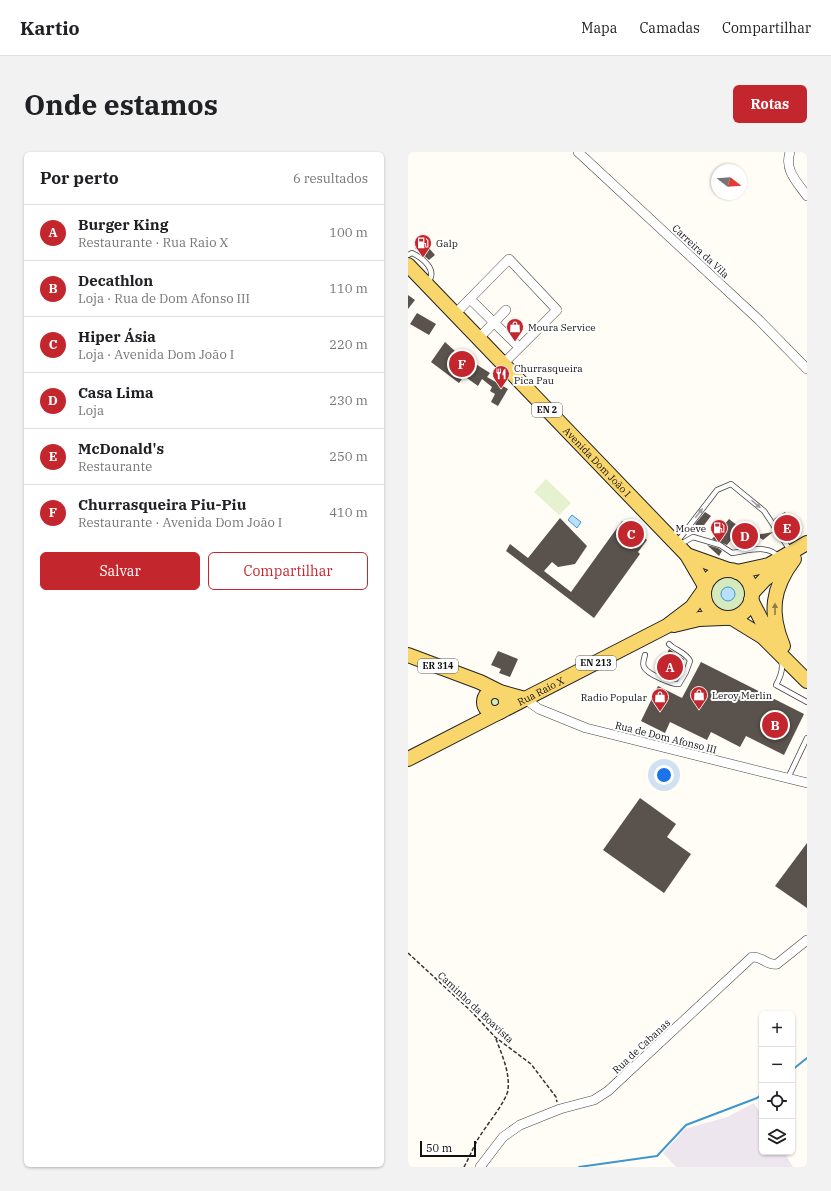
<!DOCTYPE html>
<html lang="pt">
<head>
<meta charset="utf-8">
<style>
	:root { --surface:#fff; --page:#f2f2f2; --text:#202124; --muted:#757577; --line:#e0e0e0; --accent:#c4262e }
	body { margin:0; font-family:"IBM Plex Serif",serif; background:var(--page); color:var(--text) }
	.controls { position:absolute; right:12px; bottom:12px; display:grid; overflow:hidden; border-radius:6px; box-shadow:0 1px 3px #0004 }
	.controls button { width:36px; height:36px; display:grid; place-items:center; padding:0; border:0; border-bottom:1px solid var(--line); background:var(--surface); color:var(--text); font:20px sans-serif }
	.compass { position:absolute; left:303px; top:12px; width:36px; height:36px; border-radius:50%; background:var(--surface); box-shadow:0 1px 3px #0004; rotate:107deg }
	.scale { position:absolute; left:12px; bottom:10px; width:56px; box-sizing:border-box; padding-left:4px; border:2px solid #111; border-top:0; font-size:11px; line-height:14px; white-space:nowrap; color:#111; -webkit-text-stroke:3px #fff; paint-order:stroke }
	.you { position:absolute; left:256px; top:623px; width:14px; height:14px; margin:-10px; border:3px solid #fff; border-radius:50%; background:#1a73e8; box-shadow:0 0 0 6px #1a73e833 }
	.badge { display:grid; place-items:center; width:26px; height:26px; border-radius:50%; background:var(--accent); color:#fff; font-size:13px; font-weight:700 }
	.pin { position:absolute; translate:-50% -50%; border:2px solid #fff; box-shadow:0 1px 4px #0006 }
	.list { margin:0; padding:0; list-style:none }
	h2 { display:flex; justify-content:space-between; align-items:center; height:52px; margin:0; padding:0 16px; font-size:17px }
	h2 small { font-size:13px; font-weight:400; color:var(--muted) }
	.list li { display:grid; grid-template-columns:26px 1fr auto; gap:12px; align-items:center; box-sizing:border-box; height:56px; padding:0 16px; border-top:1px solid var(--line) }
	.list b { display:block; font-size:15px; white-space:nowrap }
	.list p { margin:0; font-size:13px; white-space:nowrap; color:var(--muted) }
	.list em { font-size:13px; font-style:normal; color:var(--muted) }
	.actions { display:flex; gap:8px; padding:12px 16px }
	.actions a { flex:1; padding:9px 0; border:1px solid var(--accent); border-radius:6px; text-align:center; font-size:14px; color:var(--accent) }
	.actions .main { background:var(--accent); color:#fff }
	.icon { flex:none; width:22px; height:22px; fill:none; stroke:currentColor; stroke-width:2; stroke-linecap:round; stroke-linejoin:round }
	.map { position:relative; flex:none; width:399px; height:1015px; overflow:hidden; border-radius:6px }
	header { display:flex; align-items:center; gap:24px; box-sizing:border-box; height:56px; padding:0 20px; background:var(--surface); border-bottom:1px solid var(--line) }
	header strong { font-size:19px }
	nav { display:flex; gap:22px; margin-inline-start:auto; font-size:14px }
	.intro { display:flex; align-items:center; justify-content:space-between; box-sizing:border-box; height:96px; padding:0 24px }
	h1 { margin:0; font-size:28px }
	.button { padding:10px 18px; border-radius:6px; background:var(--accent); color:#fff; font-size:14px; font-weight:700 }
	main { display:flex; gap:24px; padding:0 24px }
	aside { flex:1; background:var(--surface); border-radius:6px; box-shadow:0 1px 3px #0004 }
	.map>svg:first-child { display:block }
	.industrial { fill:#eee6ef }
	.green { fill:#d5ebbd }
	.pitch { fill:#e6f2cf }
	.water { fill:#b9e0f7; stroke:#3f96cf }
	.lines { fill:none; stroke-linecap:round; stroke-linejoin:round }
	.stream { stroke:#3f96cf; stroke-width:2 }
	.building { fill:#5a524d }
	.lane-casing { stroke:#444; stroke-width:6 }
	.street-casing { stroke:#444; stroke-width:10 }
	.primary-casing { stroke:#222; stroke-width:16 }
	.path { stroke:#333; stroke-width:1.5; stroke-dasharray:4 2; stroke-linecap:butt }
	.lane { stroke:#fff; stroke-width:4.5 }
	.street { stroke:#fff; stroke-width:9 }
	.primary { stroke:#f9d66b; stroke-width:14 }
	.oneway { fill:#a0a0a0 }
	.oneway2 { fill:#917d42 }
	.labels { text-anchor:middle; stroke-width:4; stroke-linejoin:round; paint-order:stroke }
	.shield { fill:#fff; stroke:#585858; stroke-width:1 }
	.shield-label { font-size:9px; font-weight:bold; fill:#111 }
	.poi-label { font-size:10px; fill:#111; stroke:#fff; text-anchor:start }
	.street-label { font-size:10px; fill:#111; stroke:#fff }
</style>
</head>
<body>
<header>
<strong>Kartio</strong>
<nav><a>Mapa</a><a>Camadas</a><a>Compartilhar</a></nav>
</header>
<div class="intro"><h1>Onde estamos</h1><a class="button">Rotas</a></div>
<main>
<aside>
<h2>Por perto<small>6 resultados</small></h2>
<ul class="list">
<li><span class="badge">A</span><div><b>Burger King</b><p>Restaurante · Rua Raio X</p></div><em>100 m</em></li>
<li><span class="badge">B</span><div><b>Decathlon</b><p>Loja · Rua de Dom Afonso III</p></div><em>110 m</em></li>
<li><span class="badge">C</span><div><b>Hiper Ásia</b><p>Loja · Avenida Dom João I</p></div><em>220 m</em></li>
<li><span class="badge">D</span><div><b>Casa Lima</b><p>Loja</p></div><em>230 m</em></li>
<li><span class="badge">E</span><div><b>McDonald's</b><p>Restaurante</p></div><em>250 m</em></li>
<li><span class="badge">F</span><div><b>Churrasqueira Piu-Piu</b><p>Restaurante · Avenida Dom João I</p></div><em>410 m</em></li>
</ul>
<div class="actions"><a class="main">Salvar</a><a>Compartilhar</a></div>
</aside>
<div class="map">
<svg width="399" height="1015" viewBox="0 0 399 1015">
	<rect width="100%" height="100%" fill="#fffdf5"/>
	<path class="industrial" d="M346,951L354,964V1000H376L385,1015H268L255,1001L277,977L319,965Z"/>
	<g class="green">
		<circle cx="320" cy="442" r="16"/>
		<path d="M84,544L94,547L95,551L85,556L81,551Z"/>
	</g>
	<path class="pitch" d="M138,327L163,351L151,363L126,340Z"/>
	<g class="water">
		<path d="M164,363L173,370L169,376L160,368Z"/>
		<circle cx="320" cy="442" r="7"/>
	</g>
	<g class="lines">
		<g class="stream">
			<path d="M384,918L399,906"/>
			<path d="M171,1015L249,1004L278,973L349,946L354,942"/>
		</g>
	</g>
	<g class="building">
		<path d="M15,89L27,103L21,108L7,96Z"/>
		<path d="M0,143L7,148L0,157Z"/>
		<path d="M9,161L28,172L21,183L2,172Z"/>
		<path d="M37,190L47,199L82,221L79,225L100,237L90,254L83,250L87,242L82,239L84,235L74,227L70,234L56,224L51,231L23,210Z"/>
		<path d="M297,360L303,364L293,377L287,372Z"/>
		<path d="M377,360L391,384L381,390L366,367Z"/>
		<path d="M152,366L179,394L167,412L150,415L144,410L136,419L163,440L214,369L239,388L230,400L232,402L186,466L98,399L102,392L120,406Z"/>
		<path d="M321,367L345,386L342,390L330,387L326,391L323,388L319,393L304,387Z"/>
		<path d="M365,380L355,388L348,383Z"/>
		<path d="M299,393L310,396L314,399L311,404Z"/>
		<path d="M261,497L276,507L265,527L250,521Z"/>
		<path d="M90,499L110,507L102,525L91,521L93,517L83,513Z"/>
		<path d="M293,510L396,562L376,603L338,584L332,595L303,580L299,588L262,570L257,581L233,569L250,534L274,546Z"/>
		<path d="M232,646L268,672L259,685L283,702L256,741L195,698Z"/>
		<path d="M399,691V756L367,734Z"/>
	</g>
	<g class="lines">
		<defs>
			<g id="lane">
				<path d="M0,103L4,101C15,106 31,119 19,131"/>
				<path d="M269,390L309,338L323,332L356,359L382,398"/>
				<path d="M271,393L285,385L312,393L324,401C339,399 362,391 371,406"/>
				<path d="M237,503C236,507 234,512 236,515C239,522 265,533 271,532L278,520L282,509C279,501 267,498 261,492"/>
				<path d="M373,508C376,517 372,526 368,533L399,550"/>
				<path d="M380,626L399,586"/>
			</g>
			<g id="street">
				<path d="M170,0L351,168L399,217"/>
				<path d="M382,0C376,18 389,30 399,44"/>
				<path d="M62,147L111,195"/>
				<path d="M47,162L101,107L149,158L95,212"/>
				<path d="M70,187L98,158"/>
				<path d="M117,547L131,557L178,576L399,631"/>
				<path d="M72,1015L95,985L112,973L152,957L186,948L200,939L344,805C354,804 359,814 369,812L399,788"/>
			</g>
			<g id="primary">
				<path id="s1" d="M0,113L279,403L297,434"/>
				<path d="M279,403L321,418"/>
				<circle cx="320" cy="442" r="24"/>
				<path d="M329,420L361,413L399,391"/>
				<path d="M344,441L357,427L377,413"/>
				<path d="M343,448L359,479L370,489"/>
				<path d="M324,466L355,485L399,529"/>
				<path d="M266,473L291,467L315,466"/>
				<path d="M375,494C361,461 364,436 386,407"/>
				<path d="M0,503L72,530L92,540L117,547"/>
				<circle cx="87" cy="550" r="11"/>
				<path id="s2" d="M0,607L259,474L284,455L296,438"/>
			</g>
		</defs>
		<use href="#lane" class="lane-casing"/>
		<use href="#street" class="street-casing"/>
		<use href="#primary" class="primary-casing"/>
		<g class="path">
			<path d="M0,801L63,859L87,885L123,912L148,945L149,950"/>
			<path d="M56,1015C61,1006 65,996 70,987C77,975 98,950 100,938C102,920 94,903 88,887"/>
		</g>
		<use href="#lane" class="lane"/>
		<use href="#street" class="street"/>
		<use href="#primary" class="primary"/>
	</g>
	<defs><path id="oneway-solid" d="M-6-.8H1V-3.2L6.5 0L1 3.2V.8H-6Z"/></defs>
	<g class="oneway">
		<use href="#oneway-solid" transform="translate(348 352) rotate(40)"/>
		<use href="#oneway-solid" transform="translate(291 361) rotate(-52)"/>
	</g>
	<use class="oneway2" href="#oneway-solid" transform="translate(367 457) rotate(-90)"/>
	<defs>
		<symbol id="fuel-pin" viewBox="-11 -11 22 30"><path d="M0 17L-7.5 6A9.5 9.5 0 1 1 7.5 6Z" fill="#c4262e" stroke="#fff"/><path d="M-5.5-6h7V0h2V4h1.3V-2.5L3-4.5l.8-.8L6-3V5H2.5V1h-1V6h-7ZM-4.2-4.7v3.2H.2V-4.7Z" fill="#fff"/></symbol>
		<symbol id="shop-pin" viewBox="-11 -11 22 30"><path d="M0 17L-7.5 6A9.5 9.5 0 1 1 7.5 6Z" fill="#c4262e" stroke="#fff"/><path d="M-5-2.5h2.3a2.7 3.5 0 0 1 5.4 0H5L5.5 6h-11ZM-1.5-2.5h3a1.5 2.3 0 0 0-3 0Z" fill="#fff"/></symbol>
		<symbol id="restaurant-pin" viewBox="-11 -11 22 30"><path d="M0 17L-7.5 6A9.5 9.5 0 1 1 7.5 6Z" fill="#c4262e" stroke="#fff"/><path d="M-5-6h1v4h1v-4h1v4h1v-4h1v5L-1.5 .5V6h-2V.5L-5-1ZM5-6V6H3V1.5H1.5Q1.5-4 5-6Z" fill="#fff"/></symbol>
	</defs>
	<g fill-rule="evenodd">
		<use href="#fuel-pin" x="5" y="81" width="20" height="27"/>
		<use href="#shop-pin" x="97" y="165" width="20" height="27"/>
		<use href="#restaurant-pin" x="83" y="212" width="20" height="27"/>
		<use href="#fuel-pin" x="301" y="366" width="20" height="27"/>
		<use href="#shop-pin" x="281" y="533" width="20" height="27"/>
		<use href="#shop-pin" x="242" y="535" width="20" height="27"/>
	</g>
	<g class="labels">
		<g class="shield">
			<rect x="124" y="251" width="30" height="14" rx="3"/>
			<rect x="168" y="504" width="40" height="14" rx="3"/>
			<rect x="10" y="507" width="40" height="14" rx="3"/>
		</g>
		<g class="shield-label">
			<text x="139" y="261">EN 2</text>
			<text x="188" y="514">EN 213</text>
			<text x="30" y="517">ER 314</text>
		</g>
		<g class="poi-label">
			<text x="28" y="95">Galp</text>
			<text x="120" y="179">Moura Service</text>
			<text x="106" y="220">Churrasqueira<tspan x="106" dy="12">Pica Pau</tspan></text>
			<text x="298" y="380" text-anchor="end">Moeve</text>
			<text x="304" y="547">Leroy Merlin</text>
			<text x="239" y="549" text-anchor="end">Radio Popular</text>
		</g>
		<g class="street-label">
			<text transform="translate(293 99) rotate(43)" y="4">Carreira da Vila</text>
			<text dy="4" stroke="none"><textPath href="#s1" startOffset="273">Avenida Dom João I</textPath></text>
			<text dy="4" stroke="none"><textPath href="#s2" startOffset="149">Rua Raio X</textPath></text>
			<text transform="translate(258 585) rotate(14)" y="4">Rua de Dom Afonso III</text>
			<text transform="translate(68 855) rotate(43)" y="4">Caminho da Boavista</text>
			<text transform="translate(233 894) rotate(-43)" y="4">Rua de Cabanas</text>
		</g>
	</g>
</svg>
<div class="controls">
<button>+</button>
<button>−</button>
<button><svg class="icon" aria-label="locate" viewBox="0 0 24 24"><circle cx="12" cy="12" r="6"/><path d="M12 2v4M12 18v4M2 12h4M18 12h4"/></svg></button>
<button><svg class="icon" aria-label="layers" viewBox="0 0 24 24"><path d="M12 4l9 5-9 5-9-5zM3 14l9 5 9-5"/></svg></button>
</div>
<svg class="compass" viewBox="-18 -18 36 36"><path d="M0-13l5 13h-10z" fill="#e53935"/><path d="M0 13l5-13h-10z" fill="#757577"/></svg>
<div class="scale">50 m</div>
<div class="you"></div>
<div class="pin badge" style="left:262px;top:515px">A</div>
<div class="pin badge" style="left:367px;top:573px">B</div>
<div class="pin badge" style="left:223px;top:382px">C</div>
<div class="pin badge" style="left:337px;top:384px">D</div>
<div class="pin badge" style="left:379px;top:376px">E</div>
<div class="pin badge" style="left:54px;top:212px">F</div>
</div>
</main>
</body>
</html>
